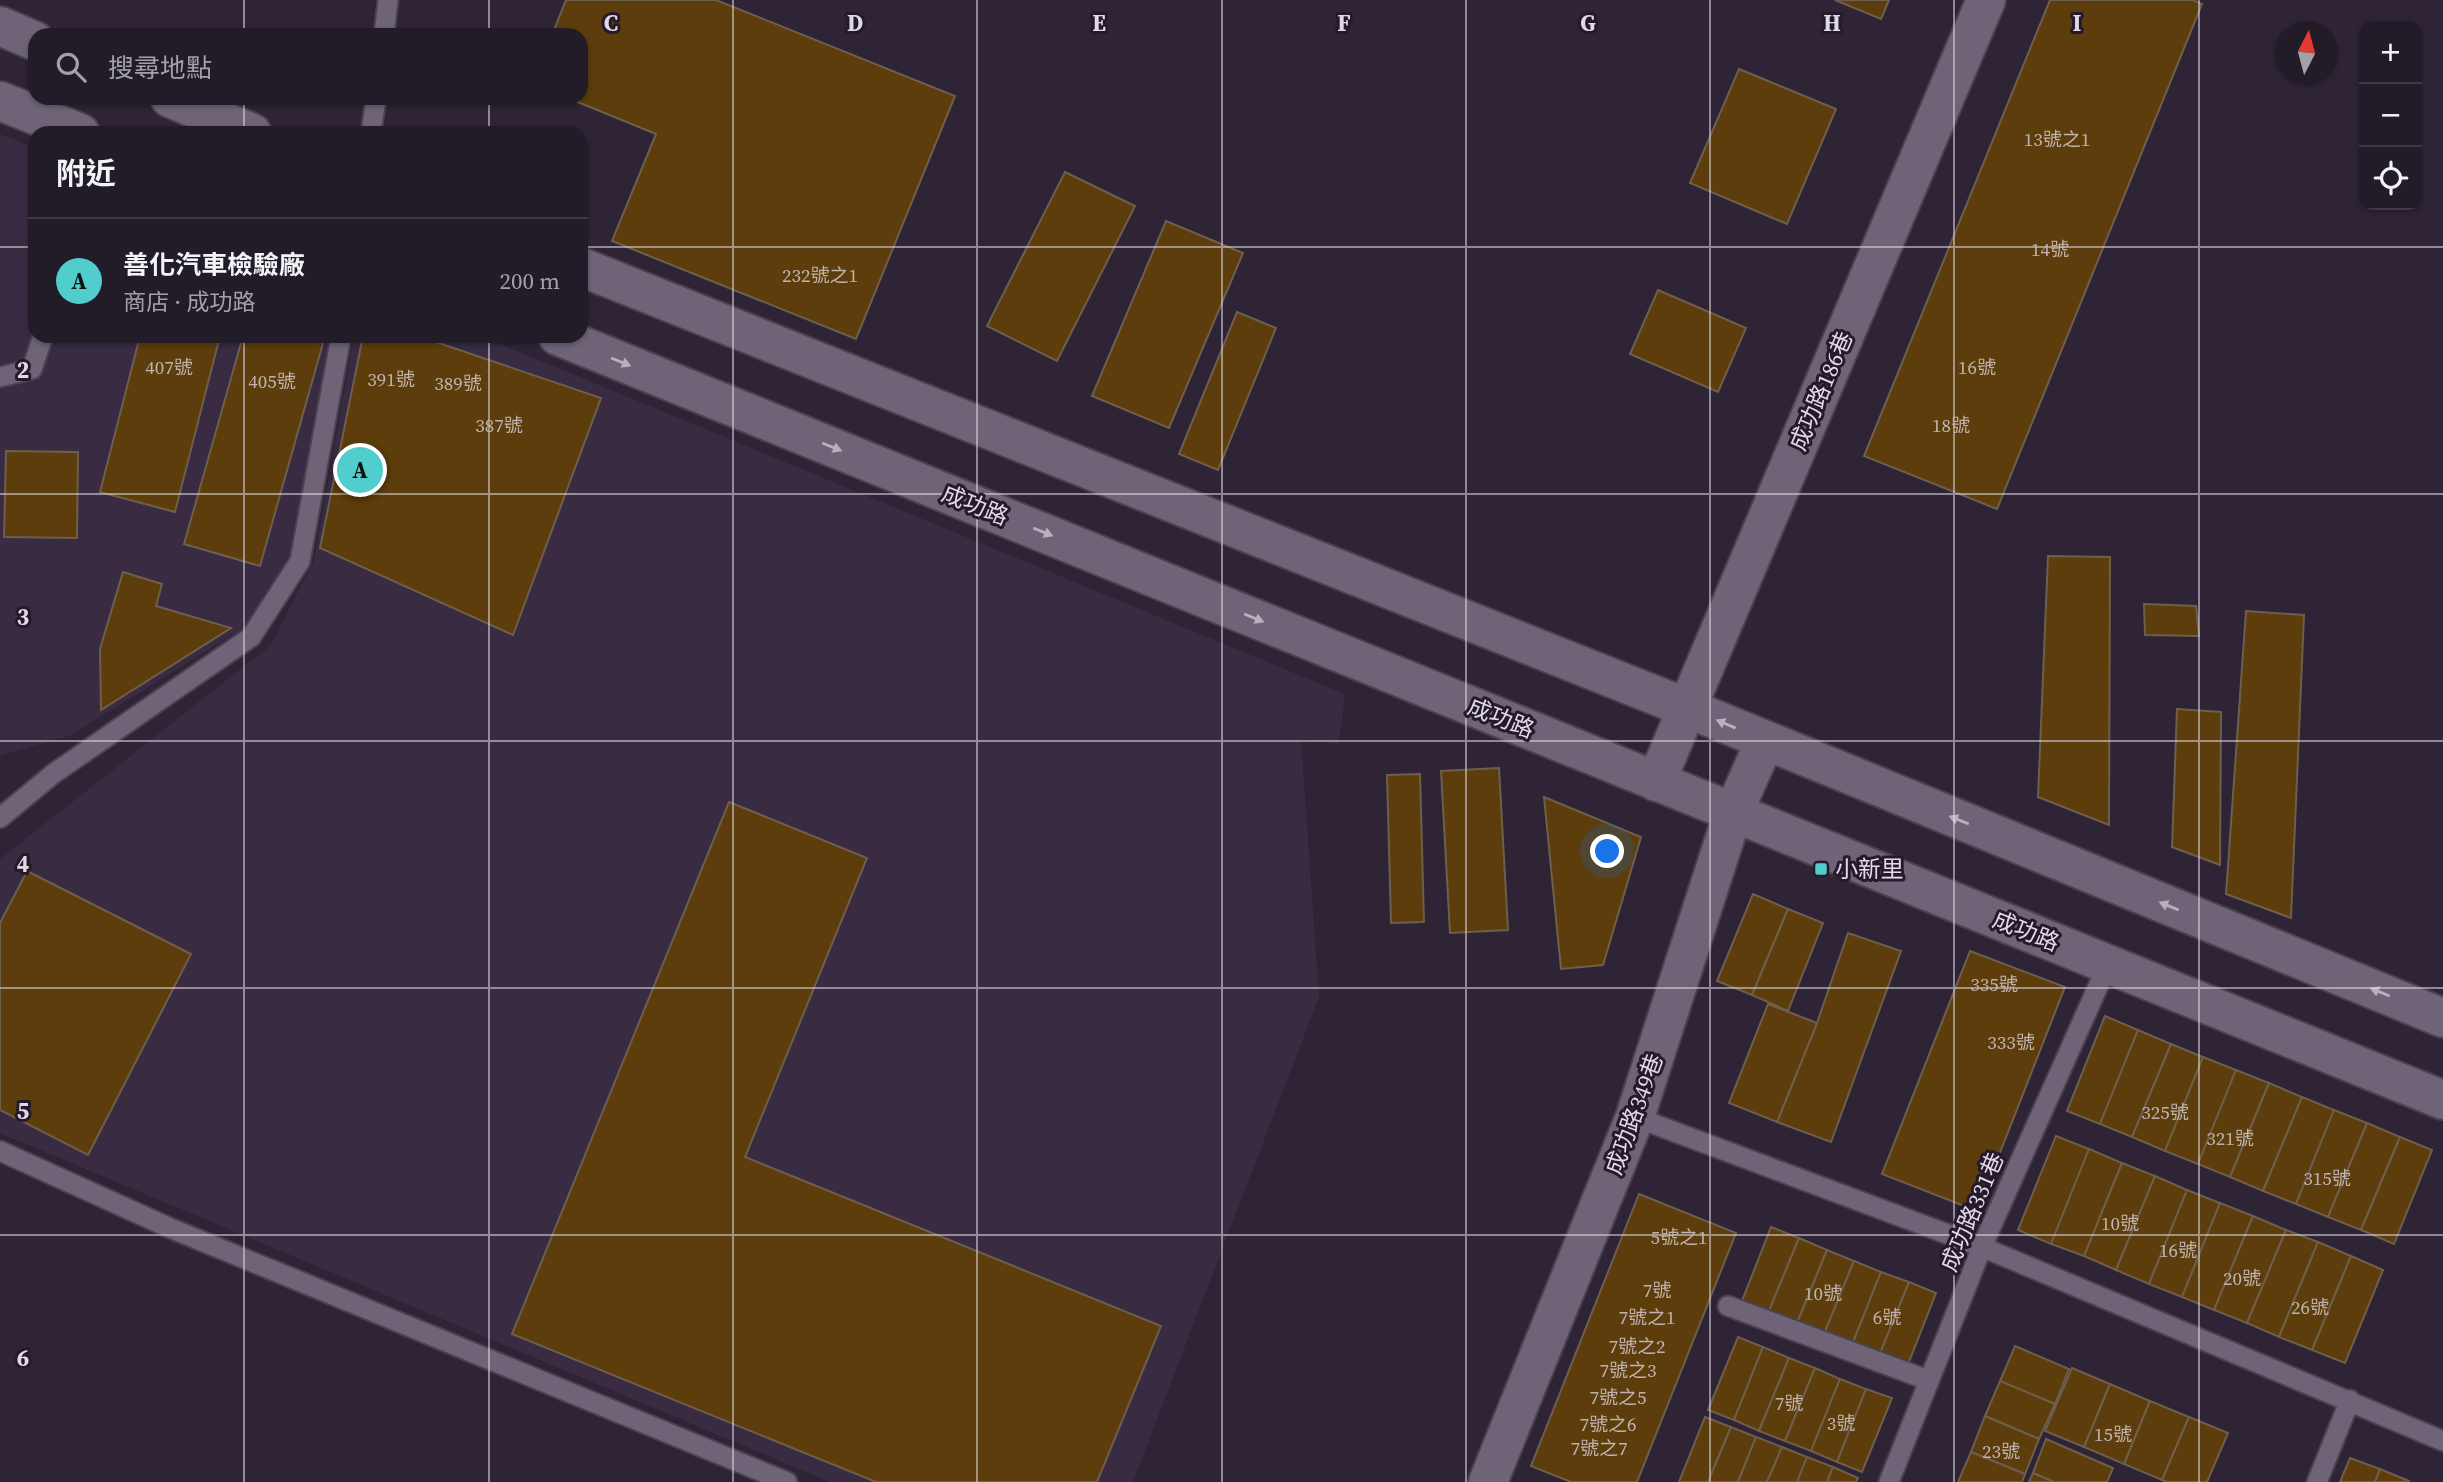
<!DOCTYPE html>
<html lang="zh-TW">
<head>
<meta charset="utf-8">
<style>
	:root { --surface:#221b28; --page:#2a2430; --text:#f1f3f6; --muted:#a2a1a8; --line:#3f3945; --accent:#52cdce }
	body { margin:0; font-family:"Source Serif 4","Noto Sans TC",serif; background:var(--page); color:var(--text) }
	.controls { position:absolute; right:21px; top:21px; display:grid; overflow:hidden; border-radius:14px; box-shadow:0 2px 5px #0004 }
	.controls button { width:63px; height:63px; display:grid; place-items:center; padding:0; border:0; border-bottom:2px solid var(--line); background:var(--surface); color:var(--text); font:35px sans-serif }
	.compass { position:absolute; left:2275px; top:21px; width:63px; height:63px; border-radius:50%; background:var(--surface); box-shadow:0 2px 5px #0004; rotate:6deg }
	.you { position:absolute; left:1608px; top:852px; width:24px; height:24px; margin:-18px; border:5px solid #fff; border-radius:50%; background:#1a73e8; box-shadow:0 0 0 10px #1a73e833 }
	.badge { display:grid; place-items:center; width:46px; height:46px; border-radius:50%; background:var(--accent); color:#111; font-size:23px; font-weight:700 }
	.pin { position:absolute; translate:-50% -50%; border:4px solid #fff; box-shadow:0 2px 7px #0006 }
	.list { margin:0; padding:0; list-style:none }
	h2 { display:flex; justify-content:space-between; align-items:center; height:91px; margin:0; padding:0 28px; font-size:30px }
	h2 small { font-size:23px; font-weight:400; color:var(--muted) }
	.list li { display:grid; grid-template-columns:46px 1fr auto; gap:21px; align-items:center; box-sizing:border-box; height:126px; padding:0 28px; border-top:2px solid var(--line) }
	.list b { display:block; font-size:26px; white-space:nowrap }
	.list p { margin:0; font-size:23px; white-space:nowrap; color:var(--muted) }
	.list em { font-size:23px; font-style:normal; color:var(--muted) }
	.icon { flex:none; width:38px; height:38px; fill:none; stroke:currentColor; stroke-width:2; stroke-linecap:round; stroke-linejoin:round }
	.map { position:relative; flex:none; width:2443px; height:1482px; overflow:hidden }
	.search { position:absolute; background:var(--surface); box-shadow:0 2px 5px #0004; left:28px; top:28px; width:560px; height:77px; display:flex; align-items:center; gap:18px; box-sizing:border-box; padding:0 24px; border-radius:21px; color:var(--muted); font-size:26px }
	.panel { position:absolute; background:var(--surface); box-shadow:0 2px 5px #0004; left:28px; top:126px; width:560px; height:217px; border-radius:21px }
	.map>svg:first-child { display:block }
	.built { fill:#382b42 }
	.building { fill:#5c3d0b; stroke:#6e5f4d; stroke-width:2 }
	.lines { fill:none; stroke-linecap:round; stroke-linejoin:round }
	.service-casing { stroke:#4b4251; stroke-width:23 }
	.minor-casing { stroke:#4b4251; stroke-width:42 }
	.secondary-casing { stroke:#4b4251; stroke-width:42 }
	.service { stroke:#6e6377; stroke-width:19 }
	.minor { stroke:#6e6377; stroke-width:38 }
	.secondary { stroke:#6e6377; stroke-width:38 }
	.oneway { fill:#b9b0bf }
	.grid { fill:none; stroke:#e1dae6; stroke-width:2; stroke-opacity:0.55 }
	.poi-dot { fill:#52cdce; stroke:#241a2b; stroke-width:2.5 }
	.labels { text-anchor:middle; stroke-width:6; stroke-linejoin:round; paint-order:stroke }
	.number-label { font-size:19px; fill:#c0b3af }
	.street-label { font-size:23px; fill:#e1dae6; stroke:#241a2b }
	.poi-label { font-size:23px; fill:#e1dae6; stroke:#241a2b; text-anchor:start }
	.grid-label { font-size:23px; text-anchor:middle; font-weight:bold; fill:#e1dae6; stroke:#241a2b; stroke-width:6; stroke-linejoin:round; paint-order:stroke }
</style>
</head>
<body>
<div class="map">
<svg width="2443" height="1482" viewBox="0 0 2443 1482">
	<rect width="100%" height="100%" fill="#2e2435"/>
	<g class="built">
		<path d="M0,134L35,148V336H332L290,556L242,629L71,735L0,756Z"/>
		<path d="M354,336H481L1345,694L1339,744L1301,740L1319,997L1133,1482H830L0,1133V859L271,645L314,560Z"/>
	</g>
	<g class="building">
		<path d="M566,0H716L955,96L856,339L612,241L656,134L568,98H581V35H552Z"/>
		<path d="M1835,0H1889L1881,19Z"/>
		<path d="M2050,0H2193L2202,4L1997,509L1864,456Z"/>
		<path d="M1739,69L1836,109L1787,224L1690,183Z"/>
		<path d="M1065,172L1135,206L1057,361L987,326Z"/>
		<path d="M1166,221L1243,253L1169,428L1092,396Z"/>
		<path d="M1658,290L1746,328L1718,392L1630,354Z"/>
		<path d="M1237,312L1276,328L1218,470L1179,454Z"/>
		<path d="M140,336H220L175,512L100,492Z"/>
		<path d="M243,336H325L260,566L184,544Z"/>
		<path d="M363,336H418L601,398L513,635L320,548Z"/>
		<path d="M6,451L78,452L77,538L4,537Z"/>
		<path d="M2048,556L2110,557L2109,825L2038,797Z"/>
		<path d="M123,572L162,584L156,606L231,628L101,710L100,649Z"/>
		<path d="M2144,604L2196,606L2199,636L2145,635Z"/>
		<path d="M2246,611L2304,615L2291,918L2226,894Z"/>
		<path d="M2177,709L2221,712L2220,865L2172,847Z"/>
		<path d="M1499,768L1508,930L1450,933L1441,771Z"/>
		<path d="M1420,774L1424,922L1391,923L1387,775Z"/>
		<path d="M1544,797L1641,837L1603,965L1561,969Z"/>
		<path d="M729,802L867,858L745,1157L1161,1326L1097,1482H876L512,1334Z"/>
		<path d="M27,871L191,954L88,1155L0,1110V923Z"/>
		<path d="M1753,894L1788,909L1752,995L1717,981Z"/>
		<path d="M1788,909L1823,923L1788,1011L1752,995Z"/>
		<path d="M1848,933L1901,951L1831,1142L1777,1122L1817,1023Z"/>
		<path d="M1970,951L2065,987L1977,1211L1882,1174Z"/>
		<path d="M1768,1004L1817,1023L1777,1122L1729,1103Z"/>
		<path d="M2105,1016L2138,1030L2100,1124L2067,1111Z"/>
		<path d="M2138,1030L2171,1044L2132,1137L2100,1124Z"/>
		<path d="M2171,1044L2203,1057L2165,1151L2132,1137Z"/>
		<path d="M2203,1057L2236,1070L2198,1164L2165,1151Z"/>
		<path d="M2236,1070L2269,1083L2230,1177L2198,1164Z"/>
		<path d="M2269,1083L2302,1097L2263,1191L2230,1177Z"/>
		<path d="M2302,1097L2334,1110L2296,1204L2263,1191Z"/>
		<path d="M2334,1110L2367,1123L2328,1217L2296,1204Z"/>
		<path d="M2367,1123L2400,1137L2361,1230L2328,1217Z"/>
		<path d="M2056,1136L2089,1149L2051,1244L2018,1230Z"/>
		<path d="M2400,1137L2432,1150L2394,1244L2361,1230Z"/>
		<path d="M2089,1149L2122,1163L2084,1256L2051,1244Z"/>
		<path d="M2122,1163L2155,1176L2116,1270L2084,1256Z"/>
		<path d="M2155,1176L2187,1190L2149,1284L2116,1270Z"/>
		<path d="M2187,1190L2220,1203L2182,1297L2149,1284Z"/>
		<path d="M1639,1194L1736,1233L1637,1482H1571L1531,1466Z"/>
		<path d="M2220,1203L2253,1216L2214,1310L2182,1297Z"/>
		<path d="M2253,1216L2286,1230L2247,1323L2214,1310Z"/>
		<path d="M1771,1227L1799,1238L1769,1311L1742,1301Z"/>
		<path d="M2286,1230L2318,1242L2279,1337L2247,1323Z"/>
		<path d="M1799,1238L1827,1250L1797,1323L1769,1311Z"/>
		<path d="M2318,1242L2351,1256L2312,1350L2279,1337Z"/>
		<path d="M1827,1250L1854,1261L1824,1334L1797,1323Z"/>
		<path d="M2351,1256L2383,1270L2345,1363L2312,1350Z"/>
		<path d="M1854,1261L1881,1272L1852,1345L1824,1334Z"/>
		<path d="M1881,1272L1909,1282L1879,1356L1852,1345Z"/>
		<path d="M1909,1282L1936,1293L1907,1367L1879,1356Z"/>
		<path d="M1738,1337L1763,1347L1734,1420L1708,1410Z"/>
		<path d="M2015,1346L2069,1369L2055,1404L2000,1381Z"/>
		<path d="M1763,1347L1789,1358L1759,1431L1734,1420Z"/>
		<path d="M1789,1358L1815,1368L1785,1441L1759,1431Z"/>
		<path d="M1815,1368L1840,1379L1811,1451L1785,1441Z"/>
		<path d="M2072,1368L2110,1384L2084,1447L2045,1431Z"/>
		<path d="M1840,1379L1866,1389L1837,1462L1811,1451Z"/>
		<path d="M2000,1381L2055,1404L2039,1439L1985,1416Z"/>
		<path d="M2110,1384L2150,1401L2124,1464L2084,1447Z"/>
		<path d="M1866,1389L1892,1398L1862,1472L1837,1462Z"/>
		<path d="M2150,1401L2189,1417L2162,1480L2124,1464Z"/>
		<path d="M1985,1416L2039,1439L2025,1474L1971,1452Z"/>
		<path d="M1705,1417L1731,1427L1708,1482H1679Z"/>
		<path d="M2189,1417L2228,1433L2207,1482H2167L2162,1480Z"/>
		<path d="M1731,1427L1756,1437L1738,1482H1708Z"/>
		<path d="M1756,1437L1782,1447L1767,1482H1738Z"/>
		<path d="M2046,1439L2113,1468L2107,1482H2054L2033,1473Z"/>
		<path d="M1782,1447L1807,1457L1797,1482H1767Z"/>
		<path d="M1971,1452L2025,1474L2022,1482H1958Z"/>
		<path d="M1807,1457L1833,1467L1827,1482H1797Z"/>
		<path d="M2350,1458L2380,1469L2375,1482H2340Z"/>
		<path d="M1833,1467L1858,1478L1856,1482H1827Z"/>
		<path d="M2380,1469L2409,1481V1482H2375Z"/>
		<path d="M2033,1473L2054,1482H2029Z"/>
	</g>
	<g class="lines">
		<defs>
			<g id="service">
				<path d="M384,35L388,0"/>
				<path d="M371,133L376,98"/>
				<path d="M0,377L32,369L43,336"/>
				<path d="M0,818L53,774L251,637L300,561L341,336"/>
				<path d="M1635,1117L1982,1247L2443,1441"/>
				<path d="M0,1151L170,1228L787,1482"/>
				<path d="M1728,1306L1928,1380"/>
				<path d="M1889,1482L1982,1247L2108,964"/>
				<path d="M2317,1482L2350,1400"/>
			</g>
			<g id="minor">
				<path d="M1656,782L1986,0"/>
				<path d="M1488,1482L1635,1117L1733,813L1765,741"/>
			</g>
			<g id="secondary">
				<path d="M0,26L35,41"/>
				<path d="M170,98L252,133"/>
				<path d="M0,101L80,133"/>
				<path d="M581,267L1687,708L2443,1018"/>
				<path d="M558,336L2443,1100"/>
			</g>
		</defs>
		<use href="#service" class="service-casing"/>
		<use href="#minor" class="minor-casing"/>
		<use href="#secondary" class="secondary-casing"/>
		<use href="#service" class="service"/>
		<use href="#minor" class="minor"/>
		<use href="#secondary" class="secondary"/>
	</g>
	<defs><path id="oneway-solid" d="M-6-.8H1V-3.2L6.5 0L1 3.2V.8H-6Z" transform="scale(1.75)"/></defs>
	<g class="oneway">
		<use href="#oneway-solid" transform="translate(621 362) rotate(22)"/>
		<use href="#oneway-solid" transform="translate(832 447) rotate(22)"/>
		<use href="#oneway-solid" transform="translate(1043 532) rotate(22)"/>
		<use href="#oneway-solid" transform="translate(1254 618) rotate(22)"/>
		<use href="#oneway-solid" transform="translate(1726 724) rotate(-157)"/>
		<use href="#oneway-solid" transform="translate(1959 820) rotate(-158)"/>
		<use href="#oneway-solid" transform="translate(2169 906) rotate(-158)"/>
		<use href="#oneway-solid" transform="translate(2380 992) rotate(-158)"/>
	</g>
	<path class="grid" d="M244,0V35M489,0V35M733,0V1482M977,0V1482M1222,0V1482M1466,0V1482M1710,0V1482M1954,0V1482M2199,0V1482M244,98V133M489,98V133M0,247H35M581,247H2443M244,336V1482M489,336V1482M0,494H2443M0,741H2443M0,988H2443M0,1235H2443"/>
	<rect class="poi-dot" x="1814" y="862" width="14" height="14" rx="3.5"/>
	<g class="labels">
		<g class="number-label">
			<text x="2057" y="146">13號之1</text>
			<text x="2050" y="256">14號</text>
			<text x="820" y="282">232號之1</text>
			<text x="169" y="374">407號</text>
			<text x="1977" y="374">16號</text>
			<text x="391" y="386">391號</text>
			<text x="272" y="388">405號</text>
			<text x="458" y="390">389號</text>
			<text x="499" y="432">387號</text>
			<text x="1951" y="432">18號</text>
			<text x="1994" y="991">335號</text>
			<text x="2011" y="1049">333號</text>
			<text x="2165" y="1119">325號</text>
			<text x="2230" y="1145">321號</text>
			<text x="2327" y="1185">315號</text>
			<text x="2120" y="1230">10號</text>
			<text x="1679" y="1244">5號之1</text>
			<text x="2178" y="1257">16號</text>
			<text x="2242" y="1285">20號</text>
			<text x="1657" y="1297">7號</text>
			<text x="1823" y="1300">10號</text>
			<text x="2310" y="1314">26號</text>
			<text x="1647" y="1324">7號之1</text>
			<text x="1887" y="1324">6號</text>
			<text x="1637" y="1353">7號之2</text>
			<text x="1628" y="1377">7號之3</text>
			<text x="1618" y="1404">7號之5</text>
			<text x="1789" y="1410">7號</text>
			<text x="1841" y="1430">3號</text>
			<text x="1608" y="1431">7號之6</text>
			<text x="2113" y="1441">15號</text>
			<text x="1599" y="1455">7號之7</text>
			<text x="2001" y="1458">23號</text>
		</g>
		<g class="street-label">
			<text transform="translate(1821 391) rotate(-67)" y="8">成功路186巷</text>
			<text transform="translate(975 505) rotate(22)" y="8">成功路</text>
			<text transform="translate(1501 718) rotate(22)" y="8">成功路</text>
			<text transform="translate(2026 931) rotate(22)" y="8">成功路</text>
			<text transform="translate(1634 1114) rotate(-70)" y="8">成功路349巷</text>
			<text transform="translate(1972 1212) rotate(-67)" y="8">成功路331巷</text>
		</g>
		<g class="poi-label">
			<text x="1835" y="877">小新里</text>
		</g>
	</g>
	<g class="grid-label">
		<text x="611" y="31">C</text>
		<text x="855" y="31">D</text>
		<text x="1099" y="31">E</text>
		<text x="1344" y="31">F</text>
		<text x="1588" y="31">G</text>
		<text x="1832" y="31">H</text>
		<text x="2077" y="31">I</text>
		<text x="23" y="378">2</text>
		<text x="23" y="625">3</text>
		<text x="23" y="872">4</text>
		<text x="23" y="1119">5</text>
		<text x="23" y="1366">6</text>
	</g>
</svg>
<div class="controls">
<button>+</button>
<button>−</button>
<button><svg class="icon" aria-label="locate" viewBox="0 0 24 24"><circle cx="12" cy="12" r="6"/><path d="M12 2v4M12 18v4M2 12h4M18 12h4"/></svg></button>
</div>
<svg class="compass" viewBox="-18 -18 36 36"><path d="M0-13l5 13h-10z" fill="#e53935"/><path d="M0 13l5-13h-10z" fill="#a2a1a8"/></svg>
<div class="you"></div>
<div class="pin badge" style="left:360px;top:470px">A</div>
<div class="search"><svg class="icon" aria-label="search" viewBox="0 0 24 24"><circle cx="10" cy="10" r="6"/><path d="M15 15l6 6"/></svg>搜尋地點</div>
<section class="panel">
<h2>附近<small></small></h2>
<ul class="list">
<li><span class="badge">A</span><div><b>善化汽車檢驗廠</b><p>商店 · 成功路</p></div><em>200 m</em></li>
</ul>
</section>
</div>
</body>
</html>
